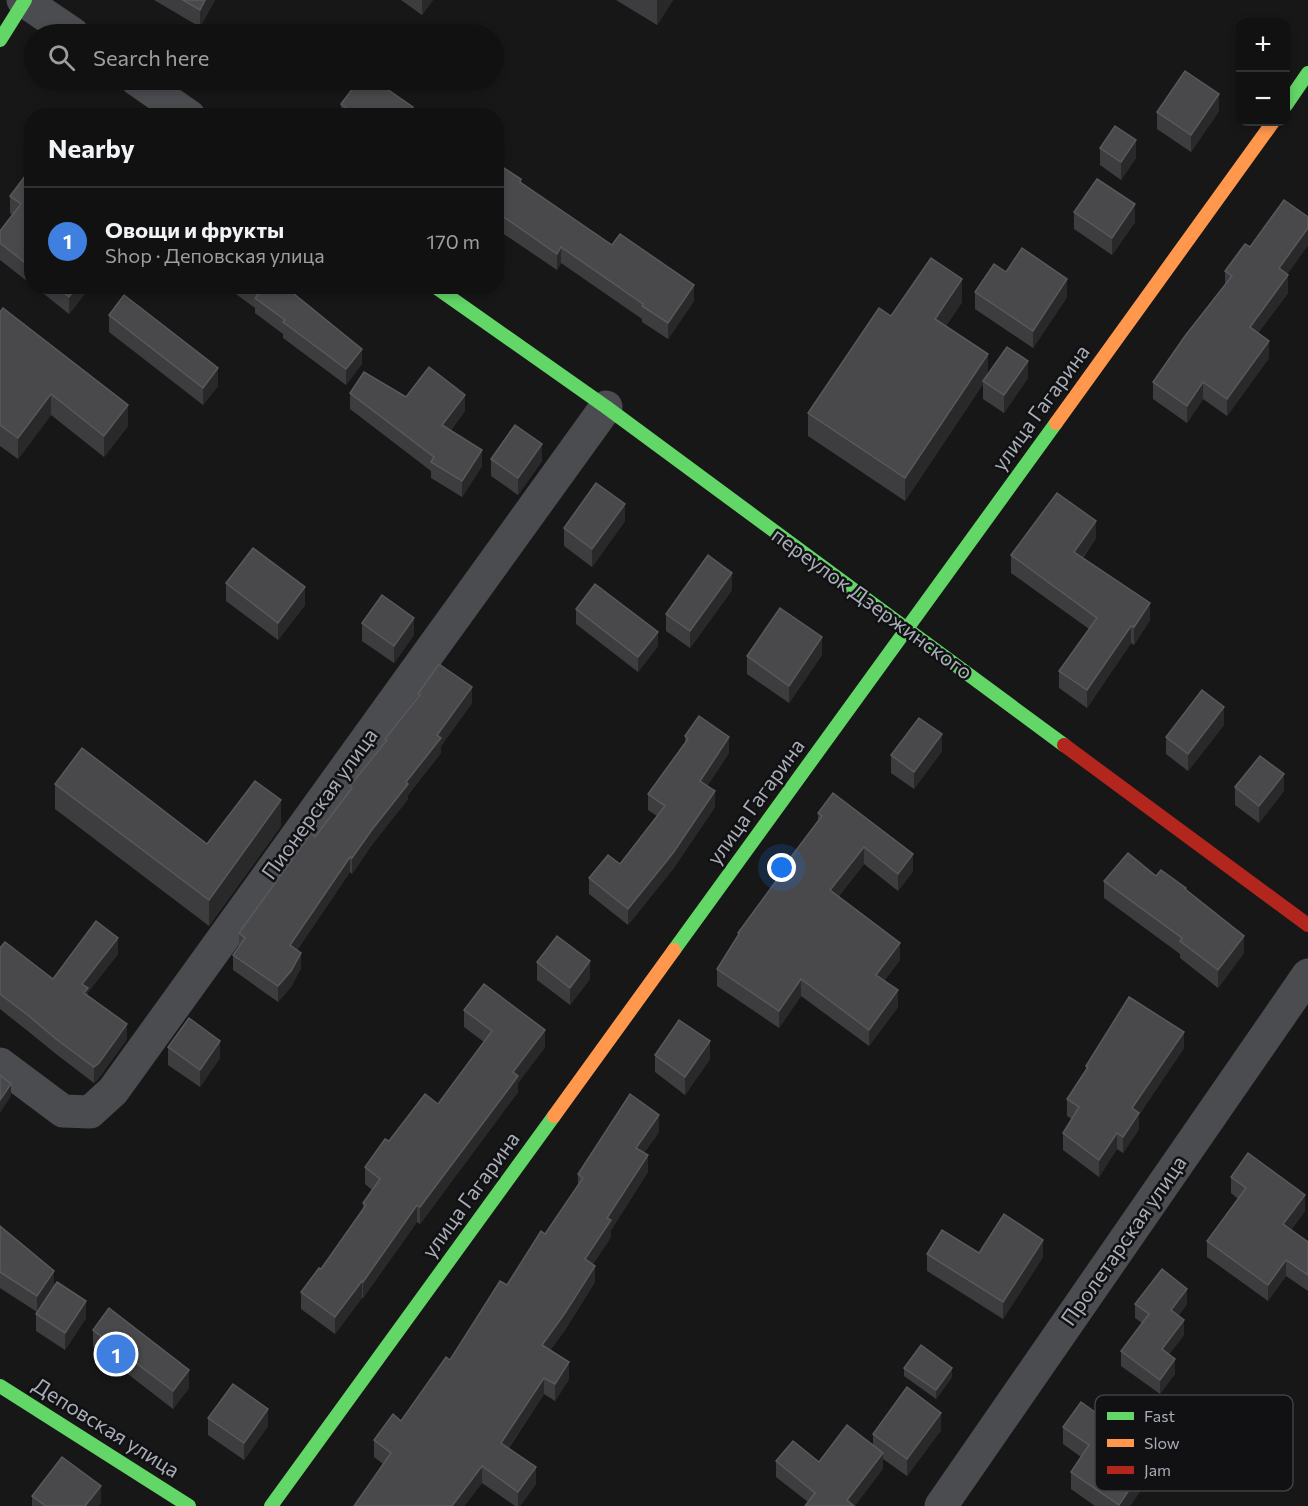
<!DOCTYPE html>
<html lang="en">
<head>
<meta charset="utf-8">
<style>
	:root { --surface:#111; --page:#1e1f1f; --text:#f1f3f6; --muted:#9c9d9f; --line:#303131; --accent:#757880 }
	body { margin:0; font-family:Commissioner,sans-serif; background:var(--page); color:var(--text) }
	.controls { position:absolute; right:18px; top:18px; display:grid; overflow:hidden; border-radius:12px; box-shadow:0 3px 9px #0003 }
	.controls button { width:54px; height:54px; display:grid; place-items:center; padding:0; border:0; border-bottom:2px solid var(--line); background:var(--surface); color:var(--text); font:30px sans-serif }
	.you { position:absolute; left:782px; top:868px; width:21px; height:21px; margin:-15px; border:4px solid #fff; border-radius:50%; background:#1a73e8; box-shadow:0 0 0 9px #1a73e833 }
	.badge { display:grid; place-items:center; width:39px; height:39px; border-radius:50%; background:var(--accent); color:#fff; font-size:20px; font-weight:700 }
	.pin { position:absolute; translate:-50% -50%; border:3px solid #fff; box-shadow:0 2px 6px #0006 }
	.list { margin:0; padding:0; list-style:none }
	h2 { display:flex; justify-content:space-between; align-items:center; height:78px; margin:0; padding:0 24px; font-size:26px }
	h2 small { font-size:20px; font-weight:400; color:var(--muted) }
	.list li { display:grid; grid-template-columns:39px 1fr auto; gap:18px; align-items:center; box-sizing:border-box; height:108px; padding:0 24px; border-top:2px solid var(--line) }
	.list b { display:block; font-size:22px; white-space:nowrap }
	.list p { margin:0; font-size:20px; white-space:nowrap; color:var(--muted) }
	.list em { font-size:20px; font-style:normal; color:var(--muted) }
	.icon { flex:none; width:33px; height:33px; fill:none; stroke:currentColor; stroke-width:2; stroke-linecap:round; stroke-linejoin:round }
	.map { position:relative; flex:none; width:1308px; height:1506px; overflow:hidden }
	.search { position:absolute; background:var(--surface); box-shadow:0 3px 9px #0003; left:24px; top:24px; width:480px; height:66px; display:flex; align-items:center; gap:15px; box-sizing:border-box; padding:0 21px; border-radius:33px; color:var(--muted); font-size:22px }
	.panel { position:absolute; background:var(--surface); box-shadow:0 3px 9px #0003; left:24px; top:108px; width:480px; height:186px; border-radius:24px }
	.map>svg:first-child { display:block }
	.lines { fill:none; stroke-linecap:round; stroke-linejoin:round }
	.street { stroke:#4b4c50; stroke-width:33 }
	.fast { stroke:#63d668; stroke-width:14 }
	.slow { stroke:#ff974d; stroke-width:14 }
	.jam { stroke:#b3261e; stroke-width:14 }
	.wall { fill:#3d3d3f }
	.shaded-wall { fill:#29292a }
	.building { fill:#49494c; stroke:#58595d; stroke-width:1.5 }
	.labels { text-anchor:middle; stroke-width:5; stroke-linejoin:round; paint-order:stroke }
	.street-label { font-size:21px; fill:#a8adb8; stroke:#111113 }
	.key { fill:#111113; stroke:#3e4045; stroke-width:1.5 }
	.key-label { font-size:16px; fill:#a8adb8 }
</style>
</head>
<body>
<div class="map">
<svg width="1308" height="1506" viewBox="0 0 1308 1506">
	<rect width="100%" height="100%" fill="#171717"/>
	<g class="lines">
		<g class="street">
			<path d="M23,0L73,34"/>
			<path d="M137,80L189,116"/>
			<path d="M0,1064L63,1111L90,1112L113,1091L606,407"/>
			<path d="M941,1506L1308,975"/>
		</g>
		<g class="fast">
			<path d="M0,40L25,0"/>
			<path d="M1286,105L1308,73"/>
			<path d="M434,286L606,407L1064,745"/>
			<path d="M674,950L1056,423"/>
			<path d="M0,1386L189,1506"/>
			<path d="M271,1506L554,1116"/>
		</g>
		<g class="slow">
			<path d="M1056,423L1273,122"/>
			<path d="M554,1116L674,950"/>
		</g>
		<path class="jam" d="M1064,745L1308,925"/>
	</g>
	<g class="wall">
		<path d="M154,0H215L200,27Z"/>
		<path d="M401,0H433L422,15Z"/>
		<path d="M616,0H673L657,25Z"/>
		<path d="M341,104L413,111L420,116H341Z"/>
		<path d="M1219,111L1191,152L1157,129V112Z"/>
		<path d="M1100,148L1136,158L1121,180L1100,165Z"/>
		<path d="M496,163L521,183L694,301L668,339L642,322V319L561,263L557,270L498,230Z"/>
		<path d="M32,167V285L0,260V231L12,215L10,213V196Z"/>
		<path d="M1074,212L1135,222L1112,255L1074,229Z"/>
		<path d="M1308,217V245L1287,274L1288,293L1258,333L1269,358L1227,416L1203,399L1187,423L1153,399V382L1225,284V271L1250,247Z"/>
		<path d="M1006,272L1067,297L1033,348L975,309V292Z"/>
		<path d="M34,286H87V291L69,314Z"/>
		<path d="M225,286H301L295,294L362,364L346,385L283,338V334L255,313V308Z"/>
		<path d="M962,302L946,326L988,375L1028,378L1004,413L983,399V384L905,501L808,436V413L891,316Z"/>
		<path d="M0,312L128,426L104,457L51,415L18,459L0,446Z"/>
		<path d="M109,315L218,386L203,405L109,332Z"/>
		<path d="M350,393L406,397L465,411L451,430L482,466L462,497L431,478V471L350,409Z"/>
		<path d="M491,459L542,461L518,495L491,476Z"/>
		<path d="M625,521L592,567L564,546V528Z"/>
		<path d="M1096,538L1083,558L1150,620L1134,645L1131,643L1087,708L1059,688V671L1089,629L1011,573V555Z"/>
		<path d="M226,583L305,605L278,640L226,601Z"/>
		<path d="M732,590L690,648L666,631V614Z"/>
		<path d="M576,609L658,646L638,672L576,624Z"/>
		<path d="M362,623L414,635L394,663L362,641Z"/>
		<path d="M822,655L789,703L747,674V656Z"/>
		<path d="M418,694L472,703L441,746V753L408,795V799L371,846L352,874L350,872L297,950L301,968L291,987L278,1002L233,970V955L239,946V933L315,837L350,791V786L385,742V739L418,696Z"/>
		<path d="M1224,725L1188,771L1166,754V737Z"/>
		<path d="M685,736L729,753L707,786L715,807L673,869L628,925L589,894V878L620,864L657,816L648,810V794L685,743Z"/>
		<path d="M942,751L914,789L891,773V755Z"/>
		<path d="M55,784L207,844L281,826L209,926L55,809Z"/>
		<path d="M1235,787L1284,791L1259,823L1235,805Z"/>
		<path d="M818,813L913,871L898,891L864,864L839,896L900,960L884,981L898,1007L869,1046L801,996L779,1028L717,986V969L738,937V933L791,861V857L818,821Z"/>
		<path d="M1156,876L1186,890L1244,953L1218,988L1180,958V954L1104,898V881Z"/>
		<path d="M0,948L53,979L118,954L88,992V996L127,1039L99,1078L94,1083L56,1054L29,1032L0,1009Z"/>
		<path d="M537,962L590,979L570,1005L537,980Z"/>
		<path d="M464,1010L545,1047L518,1083V1092L420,1224L417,1222L363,1298H362L335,1334L301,1309V1292L321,1269L363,1209V1203L372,1190L365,1184V1167L389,1141L438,1104L484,1042L464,1027Z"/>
		<path d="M168,1047L220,1058L200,1087L168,1065Z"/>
		<path d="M1184,1048L1139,1115V1129L1123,1153L1117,1149L1099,1177L1063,1150V1133L1072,1119L1067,1116V1099L1086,1070V1066Z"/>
		<path d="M655,1055L710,1059L685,1095L655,1072Z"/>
		<path d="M659,1132L644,1153L648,1172L611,1230V1237L593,1264L595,1282L565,1330L550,1350L569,1379L555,1401L544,1394L509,1448L536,1484L520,1506H515L482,1483L464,1506H354L383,1464L374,1457V1440L401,1421L450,1360L545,1234L578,1185V1174Z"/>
		<path d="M1231,1177L1305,1211L1291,1230L1308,1242V1291L1286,1276L1268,1301L1207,1257V1241L1238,1199L1231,1193Z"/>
		<path d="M0,1226L54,1286L86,1318L65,1350L36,1331V1314L37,1312L0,1288Z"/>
		<path d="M979,1253L1043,1257L1003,1319L927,1271V1254Z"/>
		<path d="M1135,1304H1187L1178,1316L1184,1335L1169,1354L1175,1374L1160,1394L1121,1366V1351L1142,1323L1135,1318Z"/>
		<path d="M93,1330L189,1388L173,1409L93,1347Z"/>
		<path d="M904,1368L952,1377L936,1399L904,1376Z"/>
		<path d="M208,1418L268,1426L244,1460L208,1435Z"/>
		<path d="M1063,1427L1153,1472L1130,1506H1095L1071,1489V1472L1081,1457L1063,1444Z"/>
		<path d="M941,1430L907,1476L883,1459V1469L808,1502L776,1477V1461L819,1462L873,1445V1434Z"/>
		<path d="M32,1496L101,1503L98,1506H32Z"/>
	</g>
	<g class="shaded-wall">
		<path d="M205,0H215L200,27V10Z"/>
		<path d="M422,0H433L422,15Z"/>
		<path d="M657,0H673L657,25Z"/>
		<path d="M1219,94V111L1191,152V135Z"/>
		<path d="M497,139V155L496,156V140Z"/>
		<path d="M1136,140V158L1121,180V162Z"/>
		<path d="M1135,204V222L1112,255V238Z"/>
		<path d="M498,213V230L496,232V215Z"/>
		<path d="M1308,228V245L1279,286V268Z"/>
		<path d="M561,247V263L557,270V254Z"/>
		<path d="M1288,275V293L1250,344V327Z"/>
		<path d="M962,279V302L935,342V319Z"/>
		<path d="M1067,279V297L1033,348V331Z"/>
		<path d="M694,285V301L668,339V323Z"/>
		<path d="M77,286H87V291L69,314V297Z"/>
		<path d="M290,286H301L288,304V289Z"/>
		<path d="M1269,341V358L1227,416V399Z"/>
		<path d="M362,349V364L346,385V369Z"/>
		<path d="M988,354V377L983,381V384L905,501V478Z"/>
		<path d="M1028,361V378L1004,413V395Z"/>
		<path d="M218,368V386L203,405V388Z"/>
		<path d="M1203,382V399L1187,423V406Z"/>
		<path d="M51,394V415L18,459V438Z"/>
		<path d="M465,395V411L442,441V425Z"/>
		<path d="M128,405V426L104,457V436Z"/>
		<path d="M542,444V461L518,495V478Z"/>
		<path d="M482,450V466L462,497V481Z"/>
		<path d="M625,504V521L592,567V549Z"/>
		<path d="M1096,521V538L1074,569V552Z"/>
		<path d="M732,573V590L690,648V631Z"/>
		<path d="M305,587V605L278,640V623Z"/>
		<path d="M1150,603V620L1134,645V627Z"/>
		<path d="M414,618V635L394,663V646Z"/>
		<path d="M1131,626V643L1087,708V690Z"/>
		<path d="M658,632V646L638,672V657Z"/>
		<path d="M822,637V655L789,703V686Z"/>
		<path d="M472,687V703L441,746V753L408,795V799L371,846L352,874V858Z"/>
		<path d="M1224,707V725L1188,771V754Z"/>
		<path d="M942,734V751L914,789V772Z"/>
		<path d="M729,737V753L700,797V781Z"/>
		<path d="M1284,774V791L1259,823V806Z"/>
		<path d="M715,791V807L673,869L628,925V909Z"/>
		<path d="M281,800V826L209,926V900Z"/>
		<path d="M864,847V864L830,907V890Z"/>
		<path d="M913,854V871L898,891V874Z"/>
		<path d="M350,857V872L290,961V945Z"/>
		<path d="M1244,936V953L1218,988V970Z"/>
		<path d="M118,938V954L88,992V1003L84,1008L82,984Z"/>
		<path d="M900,943V960L876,991V975Z"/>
		<path d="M301,953V968L291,987L278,1002V986Z"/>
		<path d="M590,961V979L570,1005V988Z"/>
		<path d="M801,979V996L779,1028V1011Z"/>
		<path d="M898,990V1007L869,1046V1030Z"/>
		<path d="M127,1024V1039L99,1078L94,1083V1067Z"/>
		<path d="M545,1030V1047L518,1083V1092L420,1224V1207L513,1072Z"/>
		<path d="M1184,1032V1048L1139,1115V1129L1123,1153V1137L1132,1108Z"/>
		<path d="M220,1041V1058L200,1087V1070Z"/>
		<path d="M710,1041V1059L685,1095V1077Z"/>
		<path d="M11,1084V1096L0,1113V1100Z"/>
		<path d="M659,1115V1132L636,1164V1148Z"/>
		<path d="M1117,1133V1149L1099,1177V1160Z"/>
		<path d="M648,1155V1172L611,1230V1237L585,1276V1259L607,1218Z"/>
		<path d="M1305,1195V1211L1283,1240V1224Z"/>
		<path d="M417,1205V1222L363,1298V1282Z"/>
		<path d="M1043,1240V1257L1003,1319V1302Z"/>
		<path d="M1286,1260V1276L1268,1301V1285Z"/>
		<path d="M595,1266V1282L565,1330L542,1362V1345Z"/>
		<path d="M54,1271V1287L37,1312V1296Z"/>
		<path d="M362,1281V1298L335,1334V1317Z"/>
		<path d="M1187,1289V1304L1171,1325V1310Z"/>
		<path d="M86,1301V1318L65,1350V1333Z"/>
		<path d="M1184,1320V1335L1162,1364V1349Z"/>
		<path d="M1175,1359V1374L1160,1394V1380Z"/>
		<path d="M569,1362V1379L555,1401V1384Z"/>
		<path d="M952,1368V1377L936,1399V1390Z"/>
		<path d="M189,1370V1388L173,1409V1391Z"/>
		<path d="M544,1378V1394L501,1459V1443Z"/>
		<path d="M268,1409V1426L244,1460V1443Z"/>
		<path d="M941,1413V1430L907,1476V1459Z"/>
		<path d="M883,1453V1469L855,1506L847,1500Z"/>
		<path d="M1153,1454V1472L1130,1506H1119Z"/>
		<path d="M482,1466V1483L464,1506H452Z"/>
		<path d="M536,1467V1484L520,1506H518V1492Z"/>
		<path d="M101,1486V1503L98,1506H85Z"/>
	</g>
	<g class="building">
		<path d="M183,0H205L200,10Z"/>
		<path d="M1185,71L1219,94L1191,135L1157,112Z"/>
		<path d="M359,80H374L413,107L411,109L420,116H357L341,104Z"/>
		<path d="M76,110L83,116H72Z"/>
		<path d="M1115,126L1136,140L1121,162L1100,148Z"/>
		<path d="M496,163L521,179L520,182L612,245L620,234L694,285L668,323L642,306L643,304L561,247L557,254L498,213L496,215Z"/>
		<path d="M32,167V268L0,243V231L21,204L10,196Z"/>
		<path d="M1097,179L1135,204L1112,238L1074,212Z"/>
		<path d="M1284,200L1308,217V228L1279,268L1288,275L1250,327L1269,341L1227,399L1203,382L1187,406L1153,382L1185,336L1232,276L1225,271L1245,244L1250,247Z"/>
		<path d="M1022,248L1067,279L1033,331L975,292L994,264L1006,272Z"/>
		<path d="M931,258L962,279L935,319L988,354L905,478L808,413L879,308L891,316Z"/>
		<path d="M56,286H77L69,297Z"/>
		<path d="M246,286H290L288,289L362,349L346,369L283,322L285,320L255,298L258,295Z"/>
		<path d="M124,295L218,368L203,388L109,315Z"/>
		<path d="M3,308L128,405L104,436L51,394L18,438L0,425V312Z"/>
		<path d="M1007,347L1028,361L1004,395L983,381Z"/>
		<path d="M429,367L465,395L442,425L482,450L462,481L431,462L434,457L350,393L364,372L406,397Z"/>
		<path d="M515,425L542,444L518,478L491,459Z"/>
		<path d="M596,483L625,504L592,549L564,528Z"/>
		<path d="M1057,493L1096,521L1074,552L1150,603L1134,627L1131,626L1087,690L1059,671L1097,618L1011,555Z"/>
		<path d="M253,548L305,587L278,623L226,583Z"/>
		<path d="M708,555L732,573L690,631L666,614Z"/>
		<path d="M595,584L658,632L638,657L576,609Z"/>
		<path d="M382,595L414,618L394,646L362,623Z"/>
		<path d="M780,608L822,637L789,686L747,656Z"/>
		<path d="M439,664L472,687L437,735L441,738L406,782L408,784L371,831L352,858L350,857L290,945L301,953L291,971L278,986L233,955L245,938L239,933L311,833L315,837L352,788L350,786L387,740L385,739L420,695L418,694Z"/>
		<path d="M1202,690L1224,707L1188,754L1166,737Z"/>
		<path d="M699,716L729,737L700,781L715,791L673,853L628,909L589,878L608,855L620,864L665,806L648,794L688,739L685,736Z"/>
		<path d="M919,718L942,734L914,772L891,755Z"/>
		<path d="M82,748L207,844L255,781L281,800L209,900L55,784Z"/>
		<path d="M1260,756L1284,774L1259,806L1235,787Z"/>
		<path d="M833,793L913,854L898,874L864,847L830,890L900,943L876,975L898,990L869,1030L801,979L779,1011L717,969L739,934L738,933L793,858L791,857L822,816L818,813Z"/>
		<path d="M1128,853L1156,876L1161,870L1186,888L1185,889L1244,936L1218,970L1180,941L1182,938L1104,881Z"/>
		<path d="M96,921L118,938L82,984L88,988L84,993L127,1024L99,1063L94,1067L56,1039L29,1016L0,994V948L5,942L53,979Z"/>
		<path d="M557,936L590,961L570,988L537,962Z"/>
		<path d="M484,984L545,1030L513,1072L518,1076L507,1091L420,1207L417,1205L363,1282L362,1281L335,1317L301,1292L319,1268L321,1269L366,1205L363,1203L380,1179L365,1167L385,1139L389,1141L425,1094L438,1104L492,1031L464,1010Z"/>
		<path d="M1129,997L1184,1032L1132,1108L1139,1113L1123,1137L1117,1133L1099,1160L1063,1133L1079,1107L1067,1099L1088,1067L1086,1066Z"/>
		<path d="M189,1018L220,1041L200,1070L168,1047Z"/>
		<path d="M679,1020L710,1041L685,1077L655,1055Z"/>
		<path d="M0,1075L11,1084L0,1100Z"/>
		<path d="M630,1094L659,1115L636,1148L648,1155L607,1218L611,1220L585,1259L595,1266L565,1313L542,1345L569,1362L555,1384L544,1378L501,1443L536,1467L518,1492L482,1466L452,1506H354L391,1453L374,1440L393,1414L401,1421L446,1357L450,1360L500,1281L507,1285L541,1231L545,1234L583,1178L578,1174Z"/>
		<path d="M1248,1153L1305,1195L1283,1224L1308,1242V1275L1286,1260L1268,1285L1207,1241L1246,1188L1231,1177Z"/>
		<path d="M1004,1214L1043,1240L1003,1302L927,1254L942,1230L979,1253Z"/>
		<path d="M0,1226L54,1271L37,1296L0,1272Z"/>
		<path d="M1162,1269L1187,1289L1171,1310L1184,1320L1162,1349L1175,1359L1160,1380L1121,1351L1149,1314L1135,1304Z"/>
		<path d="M57,1282L86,1301L65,1333L36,1314Z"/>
		<path d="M109,1308L189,1370L173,1391L93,1330Z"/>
		<path d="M921,1345L952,1368L936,1390L904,1368Z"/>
		<path d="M233,1384L268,1409L244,1443L208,1418Z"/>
		<path d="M907,1387L941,1413L907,1459L873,1434Z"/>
		<path d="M1081,1402L1153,1454L1119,1505L1071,1472L1089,1445L1063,1427Z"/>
		<path d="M847,1425L883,1453L847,1500L854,1506H805L815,1493L776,1461L793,1441L819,1462Z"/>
		<path d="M62,1457L101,1486L85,1506H46L32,1496Z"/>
	</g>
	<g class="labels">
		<g class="street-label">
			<text transform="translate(1041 408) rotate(-54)" y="7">улица Гагарина</text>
			<text transform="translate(872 604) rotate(36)" y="7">переулок Дзержинского</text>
			<text transform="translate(756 802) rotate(-54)" y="7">улица Гагарина</text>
			<text transform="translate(320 804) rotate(-54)" y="7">Пионерская улица</text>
			<text transform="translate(471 1195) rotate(-54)" y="7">улица Гагарина</text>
			<text transform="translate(1124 1241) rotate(-55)" y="7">Пролетарская улица</text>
			<text transform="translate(106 1428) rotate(32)" y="7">Деповская улица</text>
		</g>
	</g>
	<rect x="1095" y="1395" width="198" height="96" rx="9" class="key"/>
	<rect x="1107" y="1412" width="27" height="8" fill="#63d668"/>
	<rect x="1107" y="1439" width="27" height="8" fill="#ff974d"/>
	<rect x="1107" y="1466" width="27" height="8" fill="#b3261e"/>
	<g class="key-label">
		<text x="1144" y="1422">Fast</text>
		<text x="1144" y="1449">Slow</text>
		<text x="1144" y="1476">Jam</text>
	</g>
</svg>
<div class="controls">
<button>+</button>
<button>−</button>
</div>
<div class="you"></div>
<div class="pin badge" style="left:116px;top:1354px;background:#3f7fe0">1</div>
<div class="search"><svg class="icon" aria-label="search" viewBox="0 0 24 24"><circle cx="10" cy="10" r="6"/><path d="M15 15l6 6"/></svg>Search here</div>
<section class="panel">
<h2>Nearby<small></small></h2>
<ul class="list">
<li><span class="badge" style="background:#3f7fe0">1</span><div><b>Овощи и фрукты</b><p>Shop · Деповская улица</p></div><em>170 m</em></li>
</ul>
</section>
</div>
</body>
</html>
